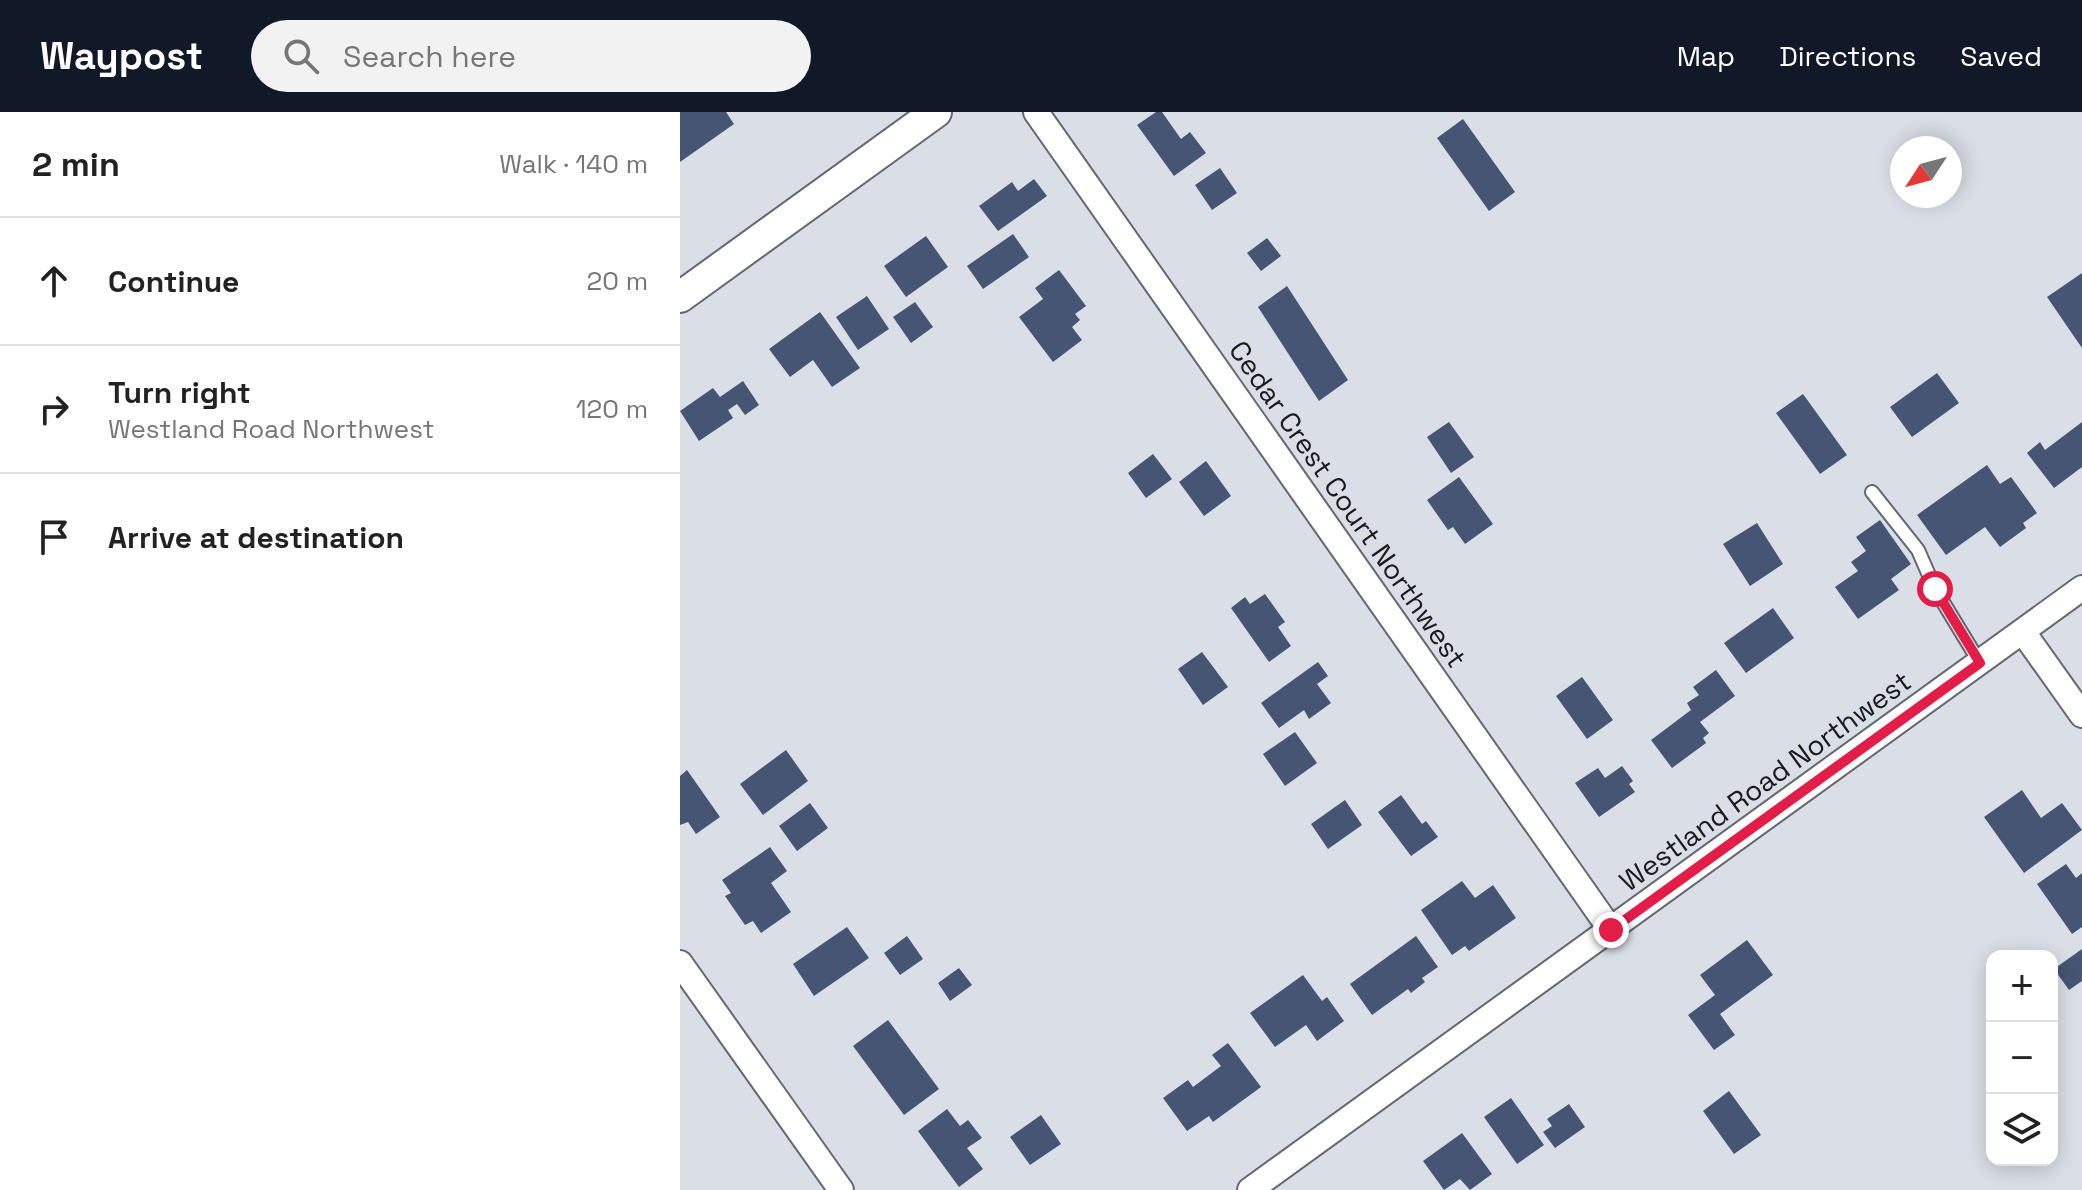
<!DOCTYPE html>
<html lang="en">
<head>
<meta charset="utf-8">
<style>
	:root { --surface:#fff; --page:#f2f2f2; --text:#222; --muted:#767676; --line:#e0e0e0; --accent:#111827 }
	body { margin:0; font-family:"Space Grotesk",sans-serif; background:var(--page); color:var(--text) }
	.controls { position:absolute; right:24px; bottom:24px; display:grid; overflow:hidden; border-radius:16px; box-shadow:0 4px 20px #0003 }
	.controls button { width:72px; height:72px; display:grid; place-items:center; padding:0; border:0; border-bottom:2px solid var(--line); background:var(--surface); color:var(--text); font:40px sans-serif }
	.compass { position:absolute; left:1210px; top:24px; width:72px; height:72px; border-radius:50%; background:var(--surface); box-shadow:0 4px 20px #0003; rotate:234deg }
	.stop { position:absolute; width:24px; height:24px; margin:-18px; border:6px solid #e11d48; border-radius:50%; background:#fff }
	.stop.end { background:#e11d48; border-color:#fff; box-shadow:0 2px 8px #0008 }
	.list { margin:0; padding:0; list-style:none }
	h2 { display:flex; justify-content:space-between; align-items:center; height:104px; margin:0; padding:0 32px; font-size:34px }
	h2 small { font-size:26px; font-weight:400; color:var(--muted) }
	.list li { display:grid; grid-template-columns:52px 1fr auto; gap:24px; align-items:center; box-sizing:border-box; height:128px; padding:0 32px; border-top:2px solid var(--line) }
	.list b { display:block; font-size:30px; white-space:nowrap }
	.list p { margin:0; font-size:26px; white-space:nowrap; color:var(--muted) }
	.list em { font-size:26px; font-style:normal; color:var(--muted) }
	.icon { flex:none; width:44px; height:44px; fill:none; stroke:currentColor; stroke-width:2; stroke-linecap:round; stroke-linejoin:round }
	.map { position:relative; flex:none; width:1402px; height:1078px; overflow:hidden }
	header { display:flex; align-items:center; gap:48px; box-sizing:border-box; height:112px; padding:0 40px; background:var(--accent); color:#fff }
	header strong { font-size:38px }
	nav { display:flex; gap:44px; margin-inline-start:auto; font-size:28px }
	.search { width:560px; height:72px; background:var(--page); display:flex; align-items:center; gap:20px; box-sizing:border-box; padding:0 28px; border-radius:44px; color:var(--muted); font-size:30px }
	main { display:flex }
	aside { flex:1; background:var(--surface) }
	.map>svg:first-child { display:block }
	.building { fill:#455573 }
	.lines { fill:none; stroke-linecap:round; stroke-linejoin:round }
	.service-casing { stroke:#63676e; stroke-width:16 }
	.minor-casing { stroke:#63676e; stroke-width:28 }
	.tertiary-casing { stroke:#63676e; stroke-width:34 }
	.service { stroke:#fff; stroke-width:12 }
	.minor { stroke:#fff; stroke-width:24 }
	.tertiary { stroke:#fff; stroke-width:30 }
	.route { stroke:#e11d48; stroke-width:10 }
	.labels { text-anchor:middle; stroke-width:8; stroke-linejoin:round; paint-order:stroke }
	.street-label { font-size:28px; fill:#181a1d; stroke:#dadfe7 }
</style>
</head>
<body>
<header>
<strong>Waypost</strong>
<div class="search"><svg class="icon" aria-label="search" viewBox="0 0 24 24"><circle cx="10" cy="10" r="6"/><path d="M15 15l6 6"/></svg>Search here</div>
<nav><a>Map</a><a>Directions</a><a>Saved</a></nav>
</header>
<main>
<aside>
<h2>2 min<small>Walk · 140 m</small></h2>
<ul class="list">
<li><svg class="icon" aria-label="ahead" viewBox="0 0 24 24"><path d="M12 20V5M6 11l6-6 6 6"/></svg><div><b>Continue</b></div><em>20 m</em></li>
<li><svg class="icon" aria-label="right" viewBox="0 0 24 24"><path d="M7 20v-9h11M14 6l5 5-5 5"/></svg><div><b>Turn right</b><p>Westland Road Northwest</p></div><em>120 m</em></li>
<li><svg class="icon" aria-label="arrive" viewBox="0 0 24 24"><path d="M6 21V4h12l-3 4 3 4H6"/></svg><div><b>Arrive at destination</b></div></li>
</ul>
</aside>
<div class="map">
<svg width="1402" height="1078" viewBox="0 0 1402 1078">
	<rect width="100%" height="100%" fill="#dadfe7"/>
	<g class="building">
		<path d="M0,0H46L54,12L0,50Z"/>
		<path d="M476,0H482L501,27L510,20L526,41L494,64L457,13Z"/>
		<path d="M783,7L835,80L809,99L757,26Z"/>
		<path d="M540,56L557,81L532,98L515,73Z"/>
		<path d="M354,67L367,84L318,119L299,94L332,70L338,79Z"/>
		<path d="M333,122L349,145L303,177L287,154Z"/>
		<path d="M246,124L268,155L226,185L204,154Z"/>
		<path d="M587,126L601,144L581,159L567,141Z"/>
		<path d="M379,158L406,194L395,202L400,208L392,215L402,228L373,250L339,205L363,187L355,176Z"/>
		<path d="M1402,161V236L1367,185Z"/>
		<path d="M607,174L668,268L639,289L578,195Z"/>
		<path d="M187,184L209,217L178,238L156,205Z"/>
		<path d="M235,190L253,215L231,231L213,205Z"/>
		<path d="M140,200L180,256L152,275L133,248L110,265L89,237Z"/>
		<path d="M1257,261L1279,291L1232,325L1210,295Z"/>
		<path d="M63,269L79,293L65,303L57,292L48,298L53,306L19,329L0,299L33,276L40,285Z"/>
		<path d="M1123,282L1167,343L1140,362L1096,301Z"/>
		<path d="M769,310L794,345L771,361L747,325Z"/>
		<path d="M1402,310V355L1374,376L1347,341L1360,330L1365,338Z"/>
		<path d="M473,342L492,367L466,386L448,361Z"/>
		<path d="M526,349L551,384L524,404L499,370Z"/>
		<path d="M1307,353L1320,372L1331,365L1357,401L1343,411L1346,416L1320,435L1305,415L1266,443L1237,403Z"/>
		<path d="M779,365L813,412L785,432L773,415L768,418L747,388Z"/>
		<path d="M1200,408L1231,452L1211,467L1219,478L1178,507L1155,475L1178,459L1171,450L1186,439L1176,425Z"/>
		<path d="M1077,411L1103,452L1070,474L1043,432Z"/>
		<path d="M585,482L605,510L598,515L611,534L589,550L551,496L565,485L570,492Z"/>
		<path d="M1093,496L1114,526L1066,561L1044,531Z"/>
		<path d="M522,540L548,575L523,593L498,557Z"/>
		<path d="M638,550L648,564L637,572L651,591L629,607L624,598L599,616L581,591Z"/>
		<path d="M1036,558L1055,584L1020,610L1029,621L1023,626L1026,631L992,656L971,628L1011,598L1007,591L1019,583L1013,575Z"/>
		<path d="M902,565L933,608L907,627L876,584Z"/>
		<path d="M615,620L637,651L605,674L583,642Z"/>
		<path d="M106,638L128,669L83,703L60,672Z"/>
		<path d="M942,654L953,669L949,672L955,680L919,705L895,671L918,656L925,666Z"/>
		<path d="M7,658L40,705L16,722L8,710L0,713V664Z"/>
		<path d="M1342,678L1361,706L1382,691L1402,718L1344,761L1304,705Z"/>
		<path d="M721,683L742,712L746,709L758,725L731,744L698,700Z"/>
		<path d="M665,688L682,713L648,737L631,712Z"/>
		<path d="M130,691L148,716L117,739L99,714Z"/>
		<path d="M90,735L107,759L91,771L111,800L81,821L73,809L65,813L45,784L51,781L42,768Z"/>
		<path d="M1386,752L1396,766L1402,761V815L1392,822L1357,772Z"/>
		<path d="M782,769L795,786L813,773L836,806L789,839L785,834L772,843L741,798Z"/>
		<path d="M167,815L189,846L134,884L113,852Z"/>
		<path d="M227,824L243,847L220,863L204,841Z"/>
		<path d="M736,824L758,855L742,866L745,870L731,881L728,877L692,903L670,872Z"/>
		<path d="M1067,828L1093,863L1040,902L1055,923L1034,938L1008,903L1035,883L1020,863Z"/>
		<path d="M1402,837V869L1389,878L1374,857Z"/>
		<path d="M279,856L292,873L270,889L258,871Z"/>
		<path d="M623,863L642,889L647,885L664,909L637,929L626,913L595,935L570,901Z"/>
		<path d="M208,908L259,977L224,1003L173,934Z"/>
		<path d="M548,931L581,975L533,1010L529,1004L507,1019L483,986L508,968L513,975L541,954L532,943Z"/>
		<path d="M1049,979L1081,1023L1054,1042L1023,999Z"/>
		<path d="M831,986L864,1033L837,1052L804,1005Z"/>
		<path d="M889,992L905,1015L875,1036L863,1020L872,1014L867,1007Z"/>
		<path d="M267,997L280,1014L288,1008L302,1026L287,1036L303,1057L279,1075L238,1019Z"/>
		<path d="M361,1003L381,1032L350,1053L330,1025Z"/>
		<path d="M782,1021L812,1062L790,1078L780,1067L764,1078L743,1049Z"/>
	</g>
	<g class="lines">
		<defs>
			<path id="service" d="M1192,380L1238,438L1255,477L1300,551"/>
			<g id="minor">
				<path d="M356,0L931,818"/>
				<path d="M1343,520L1402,603"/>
				<path d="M0,851L161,1078"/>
				<path d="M570,1078L1402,476"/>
			</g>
			<path id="tertiary" d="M0,185L256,0"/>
		</defs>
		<use href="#service" class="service-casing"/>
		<use href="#minor" class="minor-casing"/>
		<use href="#tertiary" class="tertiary-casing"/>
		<use href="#service" class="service"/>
		<use href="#minor" class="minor"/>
		<use href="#tertiary" class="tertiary"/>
	</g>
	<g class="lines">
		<path class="route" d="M931,818L1300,551L1255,477"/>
	</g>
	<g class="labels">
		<g class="street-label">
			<text transform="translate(668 392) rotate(55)" y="10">Cedar Crest Court Northwest</text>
			<text transform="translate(1085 669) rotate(-36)" y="10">Westland Road Northwest</text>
		</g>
	</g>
</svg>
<div class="controls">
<button>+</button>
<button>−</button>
<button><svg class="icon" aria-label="layers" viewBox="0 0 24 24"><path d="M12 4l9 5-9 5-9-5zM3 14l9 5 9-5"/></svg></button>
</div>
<svg class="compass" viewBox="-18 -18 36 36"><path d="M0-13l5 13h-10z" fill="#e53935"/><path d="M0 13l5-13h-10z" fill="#767676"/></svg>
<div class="stop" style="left:1255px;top:477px"></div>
<div class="stop end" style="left:931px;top:818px"></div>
</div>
</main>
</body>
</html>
